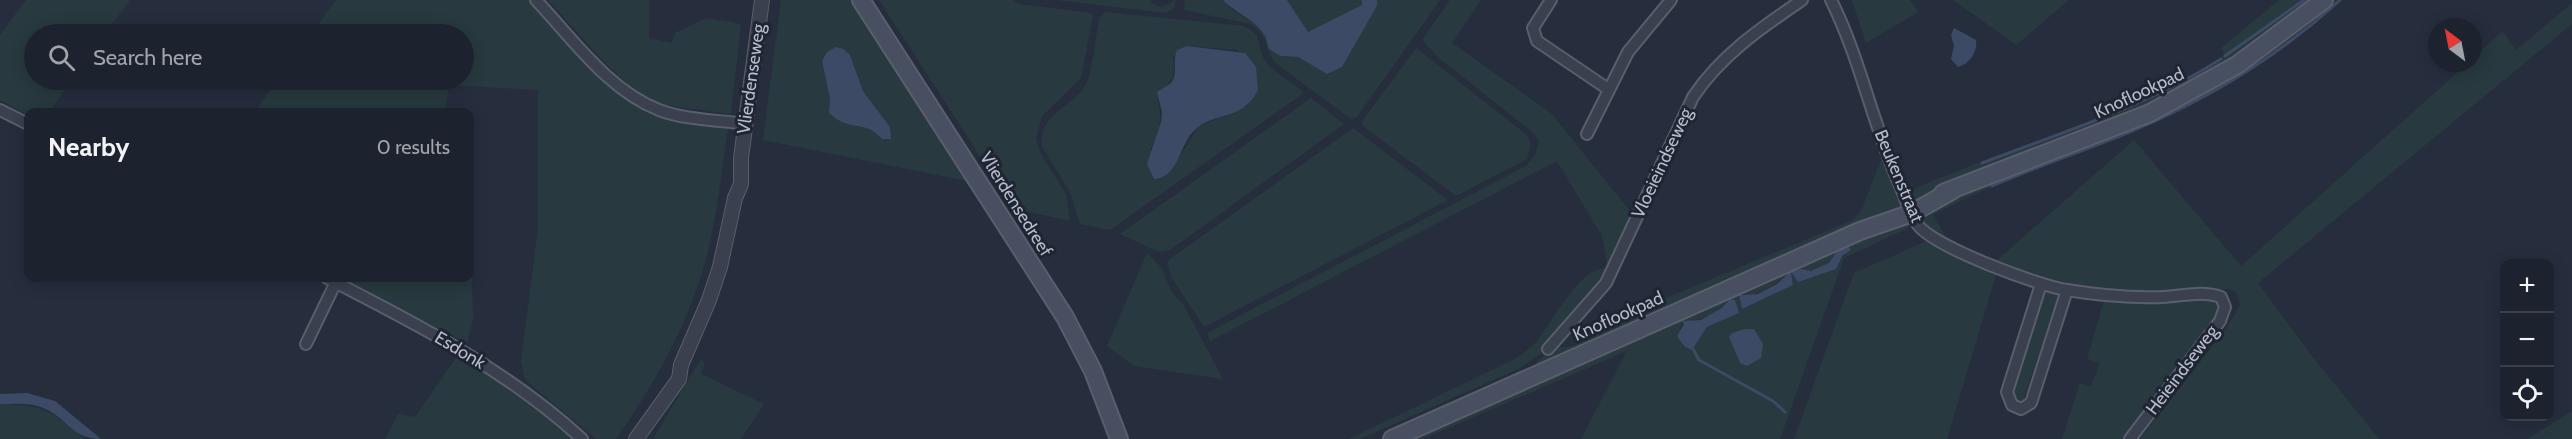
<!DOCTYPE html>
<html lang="en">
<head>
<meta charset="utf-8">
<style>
	:root { --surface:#1c222e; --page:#292f3a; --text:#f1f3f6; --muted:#a0a4aa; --line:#3a3f4a }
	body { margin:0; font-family:Cabin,sans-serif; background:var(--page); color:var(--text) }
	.controls { position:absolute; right:18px; bottom:18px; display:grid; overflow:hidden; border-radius:12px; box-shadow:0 3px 15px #0003 }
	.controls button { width:54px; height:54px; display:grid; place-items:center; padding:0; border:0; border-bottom:2px solid var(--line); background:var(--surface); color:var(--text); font:30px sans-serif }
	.compass { position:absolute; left:2428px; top:18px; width:54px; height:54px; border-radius:50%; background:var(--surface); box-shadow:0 3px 15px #0003; rotate:328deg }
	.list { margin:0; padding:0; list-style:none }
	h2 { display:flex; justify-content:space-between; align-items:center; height:78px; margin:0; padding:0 24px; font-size:26px }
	h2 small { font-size:20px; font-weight:400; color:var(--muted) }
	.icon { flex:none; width:33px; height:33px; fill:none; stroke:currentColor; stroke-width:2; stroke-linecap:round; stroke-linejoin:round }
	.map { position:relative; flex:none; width:2572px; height:439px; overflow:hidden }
	.search { position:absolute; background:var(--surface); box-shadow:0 3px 15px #0003; left:24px; top:24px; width:450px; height:66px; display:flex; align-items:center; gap:15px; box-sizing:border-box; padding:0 21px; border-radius:33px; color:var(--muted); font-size:22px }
	.panel { position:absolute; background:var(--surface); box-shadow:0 3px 15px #0003; left:24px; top:108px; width:450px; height:174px; border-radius:12px }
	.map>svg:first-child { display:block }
	.green { fill:#283a3f; fill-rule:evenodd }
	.water { fill:#3c4a66 }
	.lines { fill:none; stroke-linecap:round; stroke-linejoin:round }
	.stream { stroke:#3c4a66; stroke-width:3 }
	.minor-casing { stroke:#585e6c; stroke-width:14 }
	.tertiary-casing { stroke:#585e6c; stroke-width:16 }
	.secondary-casing { stroke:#585e6c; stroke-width:20 }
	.minor { stroke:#3a404e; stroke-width:10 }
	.tertiary { stroke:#3a404e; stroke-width:14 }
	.secondary { stroke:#484f61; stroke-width:16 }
	.labels { text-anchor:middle; stroke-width:6; stroke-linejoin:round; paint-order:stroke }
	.street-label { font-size:18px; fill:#b6bcc9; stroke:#1f2533 }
</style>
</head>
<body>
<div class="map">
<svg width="2572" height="439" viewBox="0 0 2572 439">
	<rect width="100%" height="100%" fill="#262e3e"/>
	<g class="green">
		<path d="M26,0H130L105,34H34V80H72L49,112H28V115L0,100V35Z"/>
		<path d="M336,0H530C561,32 604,89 643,110C668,124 700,125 728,129C722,168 718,208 709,247C692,317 658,380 616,439H596L530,384L524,377L521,361L538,228V90L449,85L445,112H254L278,80H464V34H311Z"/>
		<path d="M548,0H649V38L672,43L675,33L707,18L741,24L731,114L661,105C616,84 582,35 548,0Z"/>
		<path d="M781,0H855L967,181L763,140ZM850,55L863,91L890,127L882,139C863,118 852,134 829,113L830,100L822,61Z"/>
		<path d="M879,0H1013L1019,4L1091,13L1093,15L1081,78L1042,116L1036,139L1042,156L1066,194L1070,221L1011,208L964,131Z"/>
		<path d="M1056,0H1151V3L1161,7L1176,0L1174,8L1166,13Z"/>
		<path d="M1185,0H1224L1231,9L1262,29L1280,56L1298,57L1327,74L1342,67L1377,6V0H1440L1357,117L1351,119L1274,62L1262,34L1251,24L1184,10Z"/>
		<path d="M1287,0H1362V5L1308,32Z"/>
		<path d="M1450,0H1481L1452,43L1551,113L1634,216L1609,270L1587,302L1540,354L1518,369L1360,439H1349L1515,359C1522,354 1530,349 1536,342C1551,325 1582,262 1608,269L1602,236L1557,161L1210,341L1207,333L1526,166L1535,155L1539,141L1535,134L1440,59L1422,40Z"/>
		<path d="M1852,0H1910L1918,12L1866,43Z"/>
		<path d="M1953,0H2069L2016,45Z"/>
		<path d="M2279,0H2315L2253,48L2162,100L1911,202L1907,192C2012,145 2128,117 2225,55L2221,48Z"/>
		<path d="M2330,0H2342C2281,56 2208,102 2131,133C2065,159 1996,181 1933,215L1947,239C1934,233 1924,227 1918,214L1946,200L2143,120Z"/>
		<path d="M2572,3V24L2258,283L2308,351L2379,439H2140L2227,327L2240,305L2236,292L2230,289C2207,290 2184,293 2161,293C2105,293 2048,281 1997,260L2134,140L2241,266L2468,63H2473V58L2500,33L2503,32L2516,50Z"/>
		<path d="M1105,12L1244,26C1267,37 1254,49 1267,63C1277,75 1293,82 1304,93L1110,230L1080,224L1071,194L1042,146C1039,111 1074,108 1086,84C1093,71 1096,34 1099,19ZM1187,46L1238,50L1258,90L1247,106L1198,127L1178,159L1150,150C1159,132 1164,118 1157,99C1170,84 1176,78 1173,57Z"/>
		<path d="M1416,48L1527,135L1531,144L1527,159L1456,196L1363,126L1361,123Z"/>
		<path d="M1311,98L1344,124L1170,250L1159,252L1120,234Z"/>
		<path d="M1353,128L1448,200L1204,327L1172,278L1167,264L1170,259Z"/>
		<path d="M1883,155L1904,204L1535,369L1533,366L1552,348L1572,346L1622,323L1642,308L1853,220L1862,209Z"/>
		<path d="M470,222L473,319L467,343L340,278H470Z"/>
		<path d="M1909,223L1908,228L1844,258L1780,439H1581L1627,351L1423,439H1405L1848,242ZM1848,246L1839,265L1798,282L1791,272L1793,285L1741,304L1739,301L1742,294C1764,297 1774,284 1790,272C1803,270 1820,273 1831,262C1838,255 1837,250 1848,246ZM1727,302L1739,313L1707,327L1699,340L1679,329L1683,322C1700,320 1717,316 1727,302Z"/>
		<path d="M1929,240L1996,275L1947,439H1794L1854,273Z"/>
		<path d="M1147,253L1161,267L1171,291L1183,304L1223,379L1134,366L1107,346Z"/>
		<path d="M2044,287L2059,290V295L2023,400H2009Z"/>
		<path d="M2105,297L2159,301L2212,299L2217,301L2221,311L2125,439H2062L2080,383L2091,386L2100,363L2087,359Z"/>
		<path d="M458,355L539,410L571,439H385L398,414L415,417Z"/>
		<path d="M701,359L705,364L701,374L764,404L741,439H653Z"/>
		<path d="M0,404C43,404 52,412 85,439H0Z"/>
		<path d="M2572,411V439H2527Z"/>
	</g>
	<g class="water">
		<path d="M1223,0H1287L1308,32L1362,5V0H1377V6L1342,67L1327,74L1298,57L1280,56L1268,48C1268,24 1238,16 1223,0Z"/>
		<path d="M1954,28L1976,40C1978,52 1969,64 1958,67L1951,59L1954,46L1951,35Z"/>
		<path d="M1187,46L1245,53L1256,67L1258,90C1243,120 1219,111 1197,128C1179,141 1180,178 1154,179L1147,164L1161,122L1162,112L1157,92C1161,89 1166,87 1170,84C1179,76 1172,60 1177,50Z"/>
		<path d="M836,47L843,49L850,55L863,91L890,127L891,139H882C863,118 852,134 829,113L830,99L822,61L827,52Z"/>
		<path d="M1848,246L1851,250L1843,255L1836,269L1798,282L1791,272L1793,285L1742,309L1739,295L1758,294L1777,284L1790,272L1801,269L1811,271L1829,263L1837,251Z"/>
		<path d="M1730,299L1735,300L1739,313L1707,327L1692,350L1685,347L1677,336L1684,324L1682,321L1701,320L1722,308Z"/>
		<path d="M1745,329H1754L1763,344L1761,358L1747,366L1740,363L1729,337L1732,333Z"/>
		<path d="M27,393L55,401L101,439C71,439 68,418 43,408C30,402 14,404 0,404V394Z"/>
	</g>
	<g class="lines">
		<g class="stream">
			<path d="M2225,56L2304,0"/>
			<path d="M1982,163C2062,132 2148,106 2221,59"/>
			<path d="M1992,186C2038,166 2086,150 2132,131C2208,99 2280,55 2340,0"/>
			<path d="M1693,349L1699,360L1773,401L1785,412"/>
		</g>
		<defs>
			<g id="minor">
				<path d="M536,0C572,38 608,90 659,110C685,120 718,120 745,124"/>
				<path d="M1551,0L1533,28L1537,41L1608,89"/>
				<path d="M1831,0C1861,60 1873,127 1901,188C1906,200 1910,215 1918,225C1934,247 2039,286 2067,290C2097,295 2133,298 2163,297C2183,296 2202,290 2221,297L2225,307L2220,321L2130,439"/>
				<path d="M0,110L28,124"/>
				<path d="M1587,134L1628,52L1671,0"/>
				<path d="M327,278C417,324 507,370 582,439"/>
				<path d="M2041,284L2007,392L2012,405L2021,409L2031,403L2067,290"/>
				<path d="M306,344L336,282"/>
				<path d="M1548,349L1606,283L1693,97C1721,55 1761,28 1802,0"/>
			</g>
			<path id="tertiary" d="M636,439L679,379L681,365L709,300L720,267L735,198L741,184V158L762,0"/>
			<g id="secondary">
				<path d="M861,0L1065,317L1093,371L1119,439"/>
				<path d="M1943,193L2150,113L2237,65L2324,0"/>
				<path d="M1392,439L1860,231L1912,213L1953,190"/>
			</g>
		</defs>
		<use href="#minor" class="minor-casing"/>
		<use href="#tertiary" class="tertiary-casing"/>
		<use href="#secondary" class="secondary-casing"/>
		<use href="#minor" class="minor"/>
		<use href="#tertiary" class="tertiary"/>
		<use href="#secondary" class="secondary"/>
	</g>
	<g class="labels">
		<g class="street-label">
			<text transform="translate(751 79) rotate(-82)" y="6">Vlierdenseweg</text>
			<text transform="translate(2139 93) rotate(-25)" y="6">Knoflookpad</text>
			<text transform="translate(1662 163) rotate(-65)" y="6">Vloeieindseweg</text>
			<text transform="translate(1899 176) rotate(67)" y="6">Beukenstraat</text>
			<text transform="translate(1016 204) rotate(58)" y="6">Vlierdensedreef</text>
			<text transform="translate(1618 316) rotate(-24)" y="6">Knoflookpad</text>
			<text transform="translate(460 350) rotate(31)" y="6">Esdonk</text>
			<text transform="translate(2182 370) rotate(-53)" y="6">Heieindseweg</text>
		</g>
	</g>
</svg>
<div class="controls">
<button>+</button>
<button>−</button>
<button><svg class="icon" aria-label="locate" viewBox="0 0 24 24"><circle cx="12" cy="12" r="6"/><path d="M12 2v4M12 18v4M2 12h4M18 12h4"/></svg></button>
</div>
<svg class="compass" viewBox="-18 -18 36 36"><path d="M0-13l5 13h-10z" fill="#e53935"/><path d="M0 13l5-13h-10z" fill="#a0a4aa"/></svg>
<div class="search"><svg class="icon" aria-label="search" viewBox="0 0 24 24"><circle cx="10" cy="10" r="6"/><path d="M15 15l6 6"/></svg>Search here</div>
<section class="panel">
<h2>Nearby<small>0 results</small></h2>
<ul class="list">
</ul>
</section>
</div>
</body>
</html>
